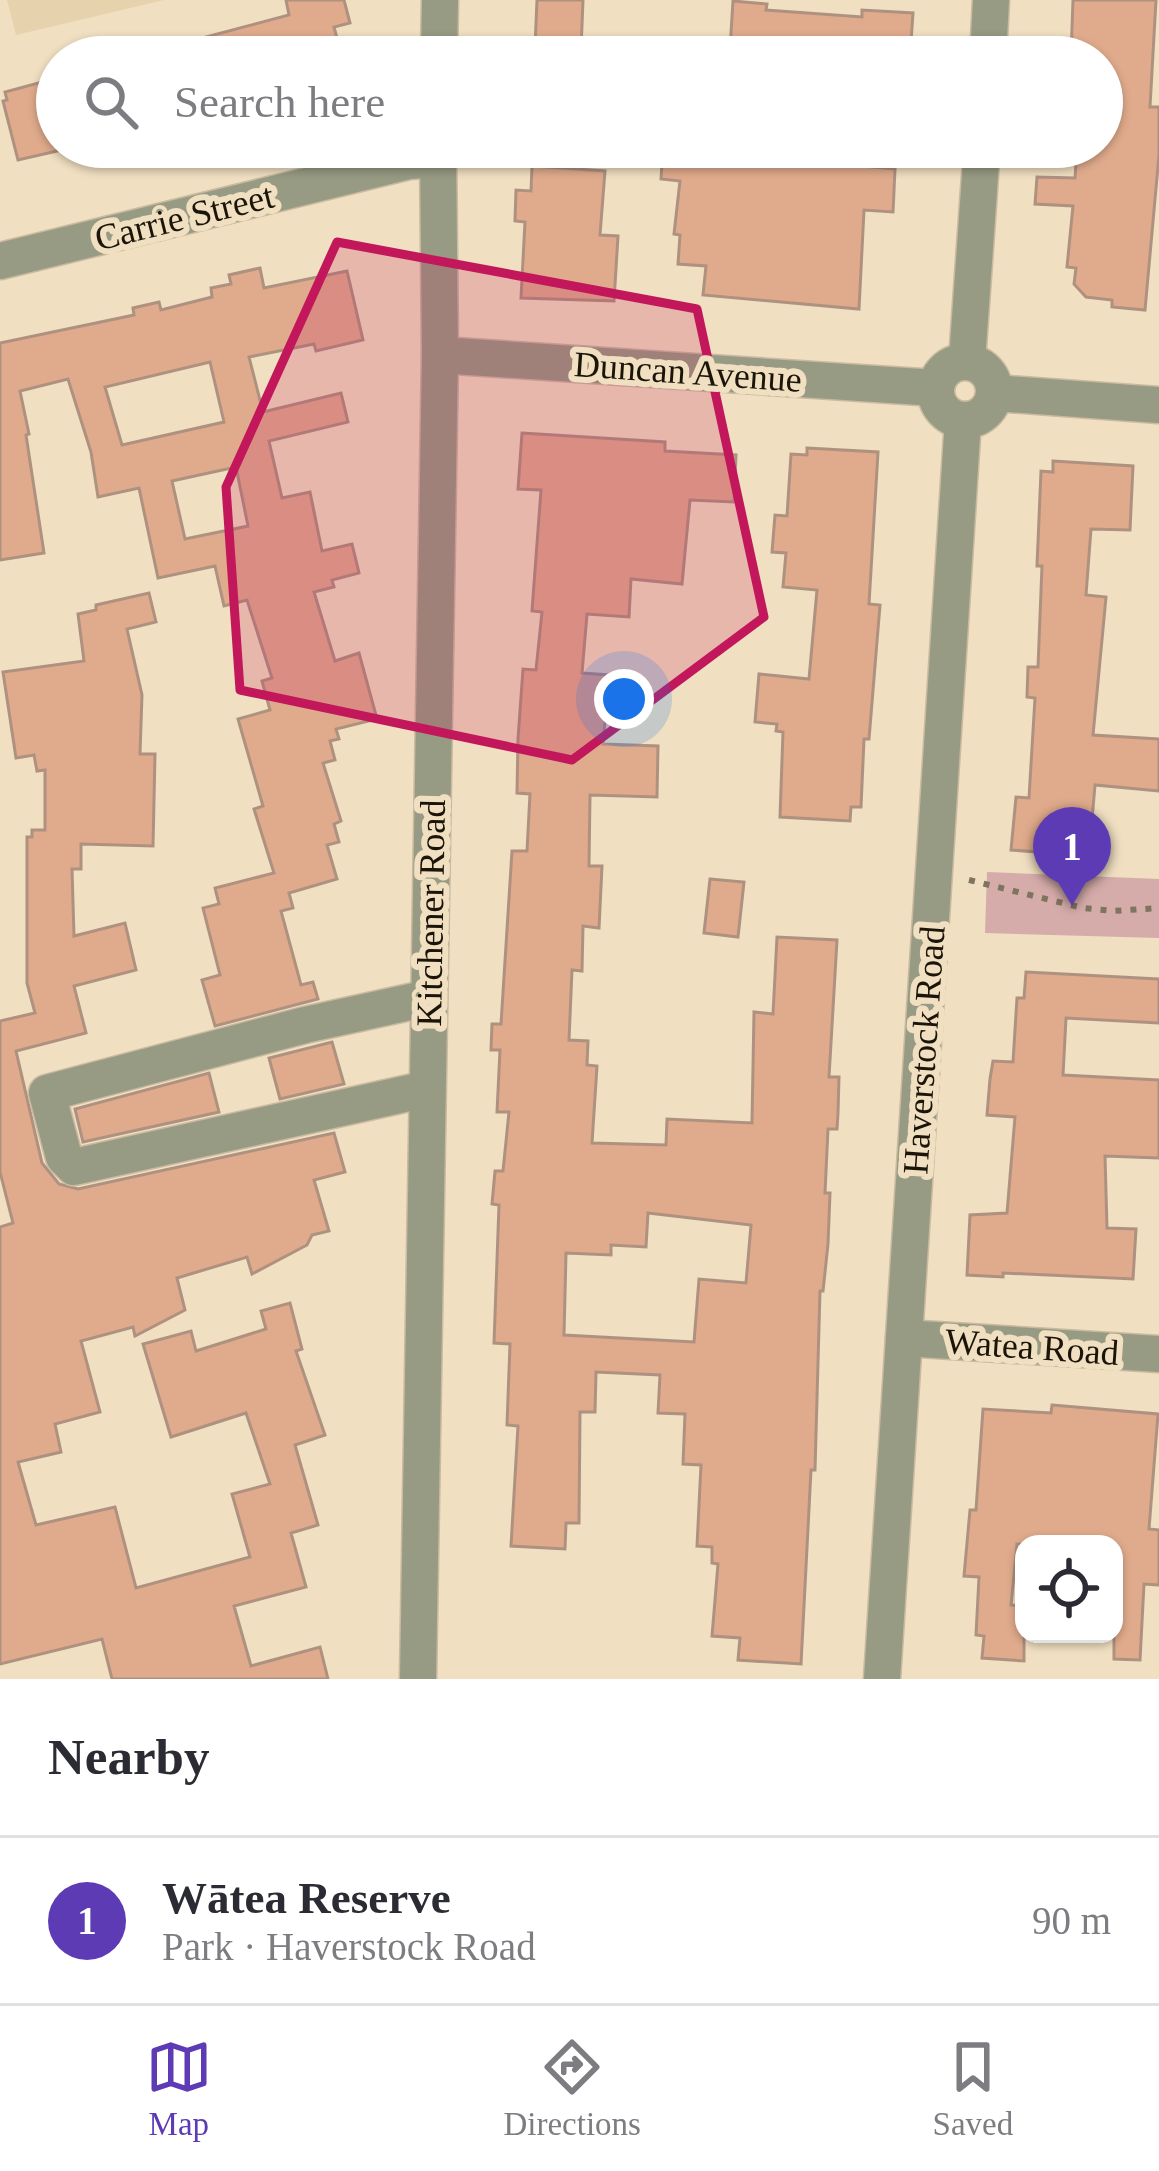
<!DOCTYPE html>
<html lang="en">
<head>
<meta charset="utf-8">
<style>
	:root { --surface:#fff; --page:#f7f7f7; --text:#2b2b33; --muted:#7c7c81; --line:#e1e1e2; --accent:#5d3bb4 }
	body { margin:0; font-family:"Times New Roman",serif; background:var(--page); color:var(--text) }
	.controls { position:absolute; right:36px; bottom:36px; display:grid; overflow:hidden; border-radius:24px; box-shadow:0 3px 9px #0004 }
	.controls button { width:108px; height:108px; display:grid; place-items:center; padding:0; border:0; border-bottom:3px solid var(--line); background:var(--surface); color:var(--text); font:60px sans-serif }
	.you { position:absolute; left:624px; top:699px; width:42px; height:42px; margin:-30px; border:9px solid #fff; border-radius:50%; background:#1a73e8; box-shadow:0 0 0 18px #1a73e833 }
	.badge { display:grid; place-items:center; width:78px; height:78px; border-radius:50%; background:var(--accent); color:#fff; font-size:39px; font-weight:700 }
	.pin { position:absolute; translate:-50% -99px; filter:drop-shadow(0 3px 6px #0008) }
	.pin::after { content:''; position:absolute; top:63px; width:42px; height:36px; background:inherit; clip-path:polygon(0 0,100% 0,50% 100%) }
	.list { margin:0; padding:0; list-style:none }
	h2 { display:flex; justify-content:space-between; align-items:center; height:156px; margin:0; padding:0 48px; font-size:51px }
	h2 small { font-size:39px; font-weight:400; color:var(--muted) }
	.list li { display:grid; grid-template-columns:78px 1fr auto; gap:36px; align-items:center; box-sizing:border-box; height:168px; padding:0 48px; border-top:3px solid var(--line) }
	.list b { display:block; font-size:45px; white-space:nowrap }
	.list p { margin:0; font-size:39px; white-space:nowrap; color:var(--muted) }
	.list em { font-size:39px; font-style:normal; color:var(--muted) }
	.icon { flex:none; width:66px; height:66px; fill:none; stroke:currentColor; stroke-width:2; stroke-linecap:round; stroke-linejoin:round }
	.map { position:relative; flex:none; width:1159px; height:1679px; overflow:hidden }
	.search { position:absolute; background:var(--surface); box-shadow:0 3px 9px #0004; left:36px; right:36px; top:36px; height:132px; display:flex; align-items:center; gap:30px; box-sizing:border-box; padding:0 42px; border-radius:66px; color:var(--muted); font-size:45px }
	.sheet { height:324px; background:var(--surface) }
	nav { display:flex; justify-content:space-around; align-items:center; box-sizing:border-box; height:168px; border-top:3px solid var(--line); background:var(--surface); font-size:33px; color:var(--muted) }
	nav a { display:grid; justify-items:center; gap:6px }
	nav .on { color:var(--accent) }
	.map>svg:first-child { display:block }
	.built { fill:#e6d2ad }
	.green { fill:#d5acaa }
	.building { fill:#e0ab8c; stroke:#af9180; stroke-width:3; fill-rule:evenodd }
	.lines { fill:none; stroke-linecap:round; stroke-linejoin:round }
	.minor-casing { stroke:#c9baa0; stroke-width:39 }
	.path { stroke:#7f7460; stroke-width:6; stroke-dasharray:6 9; stroke-linecap:butt }
	.minor { stroke:#989b83; stroke-width:36 }
	.marked { fill:#c2185b; fill-opacity:0.2; stroke:#c2185b; stroke-width:9; stroke-linejoin:round }
	.labels { text-anchor:middle; stroke-width:12; stroke-linejoin:round; paint-order:stroke }
	.street-label { font-size:36px; fill:#1a1409; stroke:#f0dfc1 }
</style>
</head>
<body>
<div class="map">
<svg width="1159" height="1679" viewBox="0 0 1159 1679">
	<rect width="100%" height="100%" fill="#f0dfc1"/>
	<path class="built" d="M7,0H164L16,35Z"/>
	<path class="green" d="M987,872L1159,879V938L985,933Z"/>
	<g class="building">
		<path d="M286,0H344L350,23L334,27L342,57H165L164,48L289,15Z"/>
		<path d="M537,0H583L581,50L535,47Z"/>
		<path d="M1073,0H1156L1150,107H1159V155L1145,310L1112,307V300L1086,297L1074,284L1076,268L1067,267L1073,206L1035,204L1037,177L1075,178L1077,147H1102V57H1071Z"/>
		<path d="M733,1L767,4L766,10L862,17V10L913,13L910,57H838L730,49Z"/>
		<path d="M57,78V151L18,160L3,101L7,100L5,92Z"/>
		<path d="M663,148L895,169L893,212L864,210L859,309L703,295L706,266L678,264L680,235L674,234L680,181L661,179Z"/>
		<path d="M532,166L605,171L600,235L618,236L614,301L521,298L525,222L515,221L516,190L531,191Z"/>
		<path d="M260,268L264,288L347,271L363,340L316,351L314,344L249,357L263,412L341,393L348,422L269,441L282,498L310,492L322,551L352,544L359,573L332,580L334,587L314,592L335,661L359,653L377,719L336,729L339,739L330,741L335,760L323,763L341,821L334,824L339,842L327,845L337,879L289,893L293,908L281,911L301,985L313,982L318,999L215,1026L202,980L220,975L203,908L219,904L215,888L274,873L254,809L263,806L238,719L270,710L262,681L272,678L247,600L224,606L215,566L158,578L139,488L98,497L91,452L68,379L20,391L29,434L26,435L44,553L0,560V343L134,315L133,308L159,302L161,310L212,297L211,288L231,284L229,275ZM210,362L224,422L122,445L105,387ZM236,467L248,526L185,539L172,481Z"/>
		<path d="M522,433L665,442V451L736,455L734,502L690,500L682,584L631,579L629,617L587,614L582,673L609,675L603,744L658,746L657,797L590,795L589,866H602L599,928L583,926L582,971L572,970L569,1040L588,1041L587,1065L597,1066L592,1143L666,1145L667,1119L752,1123L754,1012L773,1014L777,937L837,940L829,1077H839L838,1113L837,1129H828L825,1193H830L828,1244L823,1291H820L815,1470H811L801,1664L738,1660L740,1638L712,1636L718,1564L712,1563V1547L697,1546L701,1465L683,1464L685,1414L658,1413L660,1375L596,1372L595,1412H580L579,1523H566L565,1549L511,1546L518,1426L507,1425L510,1344L494,1343L499,1205L492,1204L495,1171H503L509,1112H497L500,1050H491L492,1024H501L512,851H527L530,794L517,793L518,739L523,669L536,670L542,612L532,611L541,490L518,489ZM648,1213L751,1225L746,1283L699,1279L694,1342L564,1335L566,1253L611,1255V1245L646,1247Z"/>
		<path d="M807,448L878,452L869,604L880,605L869,739H864L861,807H851L850,821L780,817L783,732L776,731L777,724L755,722L759,674L809,679L817,590L783,587L786,553L772,552L775,515L787,516L791,454L807,455Z"/>
		<path d="M1053,461L1133,466L1130,530L1091,529L1086,595L1106,597L1093,735L1159,739V791L1095,785L1090,843H1084L1083,849H1077L1076,853L1064,854L1011,850L1016,797L1029,798L1035,698L1027,697L1028,667H1038L1042,566H1037L1041,471L1053,472Z"/>
		<path d="M149,593L156,622L127,629L142,695L140,754H155L153,846L81,844V869H72L74,936L125,923L136,970L74,986L86,1033L16,1051L42,1163L59,1184L78,1189L334,1133L345,1172L314,1180L329,1231L312,1235L307,1245L252,1274L247,1257L177,1278L185,1310L135,1336L133,1327L81,1341L100,1412L55,1424L61,1452L18,1462L36,1525L115,1507L136,1588L250,1557L232,1494L270,1484L246,1413L171,1437L143,1344L191,1331L196,1351L266,1329L261,1311L290,1303L302,1349L296,1351L325,1435L295,1445L318,1525L291,1533L306,1587L234,1606L251,1666L320,1647L328,1679H112L102,1639L0,1664V1227L13,1223L0,1172V1021L35,1013L27,983V837H32V830H45V770L37,771L34,755L16,758L3,672L84,661L78,614L96,610V605Z"/>
		<path d="M710,879L744,882L738,937L704,933Z"/>
		<path d="M1026,972L1159,979V1023L1066,1018L1063,1075L1159,1080V1158L1105,1156L1107,1228L1136,1229L1133,1279L1003,1273V1277L967,1275L970,1215L1007,1213L1015,1117L987,1115L990,1079L993,1061L1013,1062L1017,998H1024Z"/>
		<path d="M332,1042L344,1084L280,1099L269,1058Z"/>
		<path d="M209,1073L219,1112L83,1142L75,1109Z"/>
		<path d="M1052,1405L1158,1414L1149,1529L1159,1530V1585L1144,1584L1140,1660L1114,1659V1544H1017L1011,1605L1024,1606V1661L982,1658L984,1636L976,1635L979,1577L964,1576L970,1510H976L983,1409L1051,1413Z"/>
	</g>
	<g class="lines">
		<defs>
			<g id="minor">
				<path d="M439,57L440,0"/>
				<path d="M988,57L991,0"/>
				<path d="M0,261L409,161L438,159"/>
				<path d="M440,355L936,388"/>
				<path d="M967,361L982,147"/>
				<circle cx="965" cy="391" r="29"/>
				<path d="M995,393L1159,405"/>
				<path d="M427,1089L74,1167L64,1157L47,1093L305,1025L428,998"/>
				<path d="M904,1338L1159,1354"/>
				<path d="M418,1679L440,355L438,147"/>
				<path d="M882,1679L963,420"/>
			</g>
		</defs>
		<use href="#minor" class="minor-casing"/>
		<path class="path" d="M969,880L1083,908L1113,911L1159,908"/>
		<use href="#minor" class="minor"/>
	</g>
	<path class="marked" d="M337,242L697,309L764,617L572,760L240,690L226,487Z"/>
	<g class="labels">
		<g class="street-label">
			<text transform="translate(184 216) rotate(-14)" y="13">Carrie Street</text>
			<text transform="translate(688 371) rotate(4)" y="13">Duncan Avenue</text>
			<text transform="translate(430 913) rotate(-89)" y="13">Kitchener Road</text>
			<text transform="translate(923 1050) rotate(-86)" y="13">Haverstock Road</text>
			<text transform="translate(1032 1346) rotate(4)" y="13">Watea Road</text>
		</g>
	</g>
</svg>
<div class="controls">
<button><svg class="icon" aria-label="locate" viewBox="0 0 24 24"><circle cx="12" cy="12" r="6"/><path d="M12 2v4M12 18v4M2 12h4M18 12h4"/></svg></button>
</div>
<div class="you"></div>
<div class="pin badge" style="left:1072px;top:906px">1</div>
<div class="search"><svg class="icon" aria-label="search" viewBox="0 0 24 24"><circle cx="10" cy="10" r="6"/><path d="M15 15l6 6"/></svg>Search here</div>
</div>
<section class="sheet">
<h2>Nearby<small></small></h2>
<ul class="list">
<li><span class="badge">1</span><div><b>Wātea Reserve</b><p>Park · Haverstock Road</p></div><em>90 m</em></li>
</ul>
</section>
<nav>
<a class="on"><svg class="icon" aria-label="map" viewBox="0 0 24 24"><path d="M3 6l6-2 6 2 6-2v14l-6 2-6-2-6 2zM9 4v14M15 6v14"/></svg>Map</a>
<a><svg class="icon" aria-label="directions" viewBox="0 0 24 24"><path d="M12 3l9 9-9 9-9-9zM9 14v-3h6M13 9l2 2-2 2"/></svg>Directions</a>
<a><svg class="icon" aria-label="saved" viewBox="0 0 24 24"><path d="M7 4h10v16l-5-4-5 4z"/></svg>Saved</a>
</nav>
</body>
</html>
